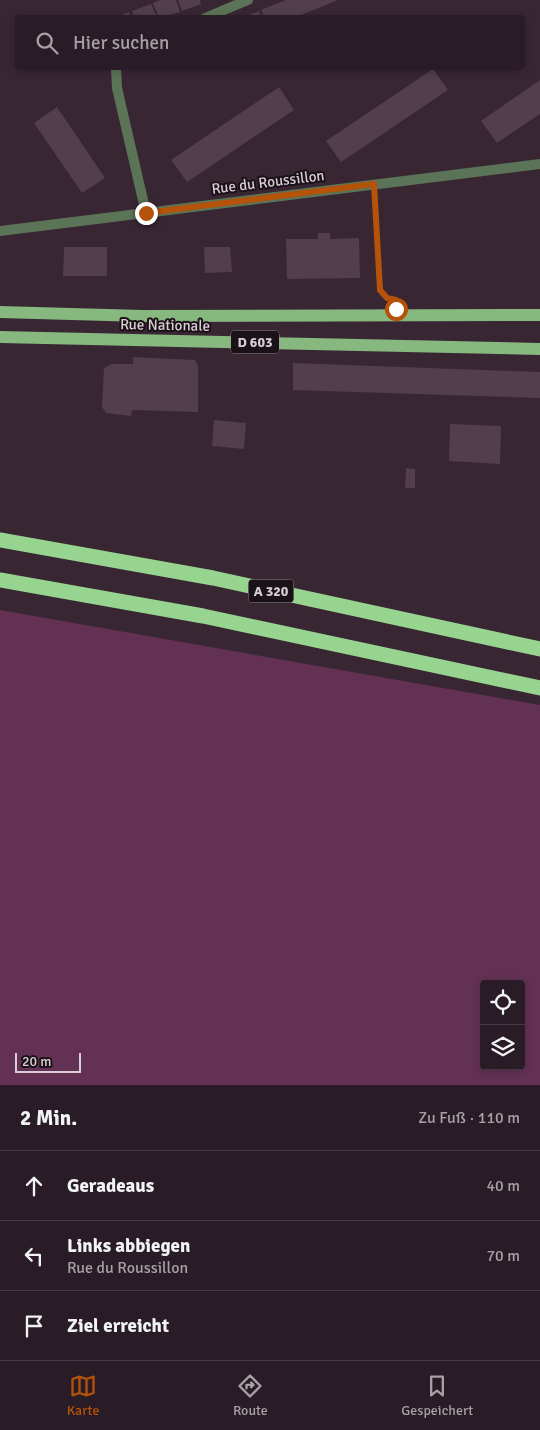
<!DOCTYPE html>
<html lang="de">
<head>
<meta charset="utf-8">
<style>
	:root { --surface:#2a1c26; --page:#32252e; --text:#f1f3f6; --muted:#a5a1a7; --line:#463a43; --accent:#b45309 }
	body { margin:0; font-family:Signika,sans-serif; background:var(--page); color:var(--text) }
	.controls { position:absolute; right:15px; bottom:15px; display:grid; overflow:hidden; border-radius:5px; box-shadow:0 2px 8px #0003 }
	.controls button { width:45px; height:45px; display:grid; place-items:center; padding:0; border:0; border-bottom:1px solid var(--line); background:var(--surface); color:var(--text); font:25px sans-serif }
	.scale { position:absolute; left:15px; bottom:12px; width:66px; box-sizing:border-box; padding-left:5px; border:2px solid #daced6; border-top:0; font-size:14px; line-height:18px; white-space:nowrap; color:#daced6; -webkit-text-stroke:4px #1b1218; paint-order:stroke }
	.stop { position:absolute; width:15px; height:15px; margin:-11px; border:4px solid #b45309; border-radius:50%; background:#fff }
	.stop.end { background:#b45309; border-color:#fff; box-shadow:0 1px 5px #0008 }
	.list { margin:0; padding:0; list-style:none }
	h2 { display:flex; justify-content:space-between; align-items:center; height:65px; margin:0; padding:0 20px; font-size:21px }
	h2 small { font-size:16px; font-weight:400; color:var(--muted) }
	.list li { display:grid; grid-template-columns:32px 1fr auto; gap:15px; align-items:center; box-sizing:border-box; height:70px; padding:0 20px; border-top:1px solid var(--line) }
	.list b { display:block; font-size:19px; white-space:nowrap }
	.list p { margin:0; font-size:16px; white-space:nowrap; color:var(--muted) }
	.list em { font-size:16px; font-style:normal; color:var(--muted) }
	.icon { flex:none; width:28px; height:28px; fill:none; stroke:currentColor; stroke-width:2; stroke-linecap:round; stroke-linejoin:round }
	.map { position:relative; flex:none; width:540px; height:1085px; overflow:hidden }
	.search { position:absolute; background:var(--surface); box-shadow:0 2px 8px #0003; left:15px; right:15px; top:15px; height:55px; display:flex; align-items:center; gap:12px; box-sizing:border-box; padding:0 18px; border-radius:5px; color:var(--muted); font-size:19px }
	.sheet { height:275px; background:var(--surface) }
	nav { display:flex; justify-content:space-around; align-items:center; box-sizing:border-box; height:70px; border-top:1px solid var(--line); background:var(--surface); font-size:14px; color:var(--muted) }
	nav a { display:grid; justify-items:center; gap:2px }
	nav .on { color:var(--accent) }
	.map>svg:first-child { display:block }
	.green { fill:#623154; fill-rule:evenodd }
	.building { fill:#523e4c }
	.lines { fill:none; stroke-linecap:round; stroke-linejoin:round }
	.path { stroke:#82727d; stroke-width:3; stroke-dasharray:4 4; stroke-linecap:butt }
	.service { stroke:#5b7357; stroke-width:10 }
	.minor { stroke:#5b7357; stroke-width:10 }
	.primary { stroke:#86b87f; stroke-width:12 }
	.motorway { stroke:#97d48f; stroke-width:15 }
	.route { stroke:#b45309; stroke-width:6 }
	.labels { text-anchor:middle; stroke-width:4; stroke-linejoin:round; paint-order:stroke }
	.shield { fill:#1b1218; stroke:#a1969d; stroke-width:1 }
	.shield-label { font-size:14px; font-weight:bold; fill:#daced6 }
	.street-label { font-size:15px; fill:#daced6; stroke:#1b1218 }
</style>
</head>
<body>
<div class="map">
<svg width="540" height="1085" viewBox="0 0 540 1085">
	<rect width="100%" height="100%" fill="#382633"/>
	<path class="green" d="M0,610L540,705V1085H0ZM484,984H521V1066H484Z"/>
	<g class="building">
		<path d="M160,0H176L180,12L159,18L153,3Z"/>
		<path d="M178,0H200L201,4L182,11Z"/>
		<path d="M286,0H338L294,18H265L261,10Z"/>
		<path d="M151,4L157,18H134L132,11Z"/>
		<path d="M259,11L262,18H243V17Z"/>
		<path d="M129,12L132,18H116V17Z"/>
		<path d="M433,69L448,90L341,162L326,141Z"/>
		<path d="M540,80V114L497,143L481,121Z"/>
		<path d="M279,87L294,110L187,182L171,160Z"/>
		<path d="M57,107L105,178L82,193L34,123Z"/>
		<path d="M318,233H330V239L359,238L360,278L287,279L286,239H318Z"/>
		<path d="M64,247H107V276H63Z"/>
		<path d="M204,247H230L232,272L205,273Z"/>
		<path d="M133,357L195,360L198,366V412L132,410L131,416L106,413L102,407L104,368L111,364H133Z"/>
		<path d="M293,363L540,372V398L293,390Z"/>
		<path d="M214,420L246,423L244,449L212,446Z"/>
		<path d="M450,424L501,426L500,464L449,461Z"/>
		<path d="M406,468L415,469V488H405Z"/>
	</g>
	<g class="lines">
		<path class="path" d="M375,200L380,290L388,298"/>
		<g class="service">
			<path d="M205,18L248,0"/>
			<path d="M116,68L117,88L146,213"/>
		</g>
		<path class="minor" d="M0,231L540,164"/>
		<g class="primary">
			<path d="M0,312L143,316L540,315"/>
			<path d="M0,337L540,349"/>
		</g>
		<g class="motorway">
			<path d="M0,540L213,578L540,649"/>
			<path d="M0,580L203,616L540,688"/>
		</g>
	</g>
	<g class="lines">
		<path class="route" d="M146,213L374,184L380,290L387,298L396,300V309"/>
	</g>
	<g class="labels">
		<g class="shield">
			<rect x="231" y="330.5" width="48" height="23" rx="4"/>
			<rect x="248.5" y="579.5" width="45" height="23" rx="4"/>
		</g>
		<g class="shield-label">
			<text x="255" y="347">D 603</text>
			<text x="271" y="596">A 320</text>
		</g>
		<g class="street-label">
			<text transform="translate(268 182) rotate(-7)" y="5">Rue du Roussillon</text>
			<text transform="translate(165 325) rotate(1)" y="5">Rue Nationale</text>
		</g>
	</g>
</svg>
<div class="controls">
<button><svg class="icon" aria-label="locate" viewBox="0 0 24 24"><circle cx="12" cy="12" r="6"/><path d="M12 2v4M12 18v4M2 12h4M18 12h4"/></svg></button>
<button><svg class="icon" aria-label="layers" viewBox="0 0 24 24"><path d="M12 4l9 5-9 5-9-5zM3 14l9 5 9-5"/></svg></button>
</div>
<div class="scale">20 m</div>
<div class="stop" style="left:396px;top:309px"></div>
<div class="stop end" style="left:146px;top:213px"></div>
<div class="search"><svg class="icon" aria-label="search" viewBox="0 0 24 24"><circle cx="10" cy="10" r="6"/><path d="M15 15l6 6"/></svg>Hier suchen</div>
</div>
<section class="sheet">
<h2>2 Min.<small>Zu Fuß · 110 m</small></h2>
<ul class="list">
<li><svg class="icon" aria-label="ahead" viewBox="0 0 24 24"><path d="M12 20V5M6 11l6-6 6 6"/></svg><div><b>Geradeaus</b></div><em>40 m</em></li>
<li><svg class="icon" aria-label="left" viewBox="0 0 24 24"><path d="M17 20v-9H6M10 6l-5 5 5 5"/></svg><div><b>Links abbiegen</b><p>Rue du Roussillon</p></div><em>70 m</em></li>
<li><svg class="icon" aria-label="arrive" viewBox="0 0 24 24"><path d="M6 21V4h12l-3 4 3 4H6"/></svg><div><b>Ziel erreicht</b></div></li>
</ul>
</section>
<nav>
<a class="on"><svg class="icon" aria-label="map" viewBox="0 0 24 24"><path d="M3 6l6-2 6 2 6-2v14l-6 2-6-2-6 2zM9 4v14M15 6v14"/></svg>Karte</a>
<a><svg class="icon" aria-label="directions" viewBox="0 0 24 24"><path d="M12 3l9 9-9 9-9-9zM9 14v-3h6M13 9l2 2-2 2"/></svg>Route</a>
<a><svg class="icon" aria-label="saved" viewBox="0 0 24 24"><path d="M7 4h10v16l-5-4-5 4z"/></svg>Gespeichert</a>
</nav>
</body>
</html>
